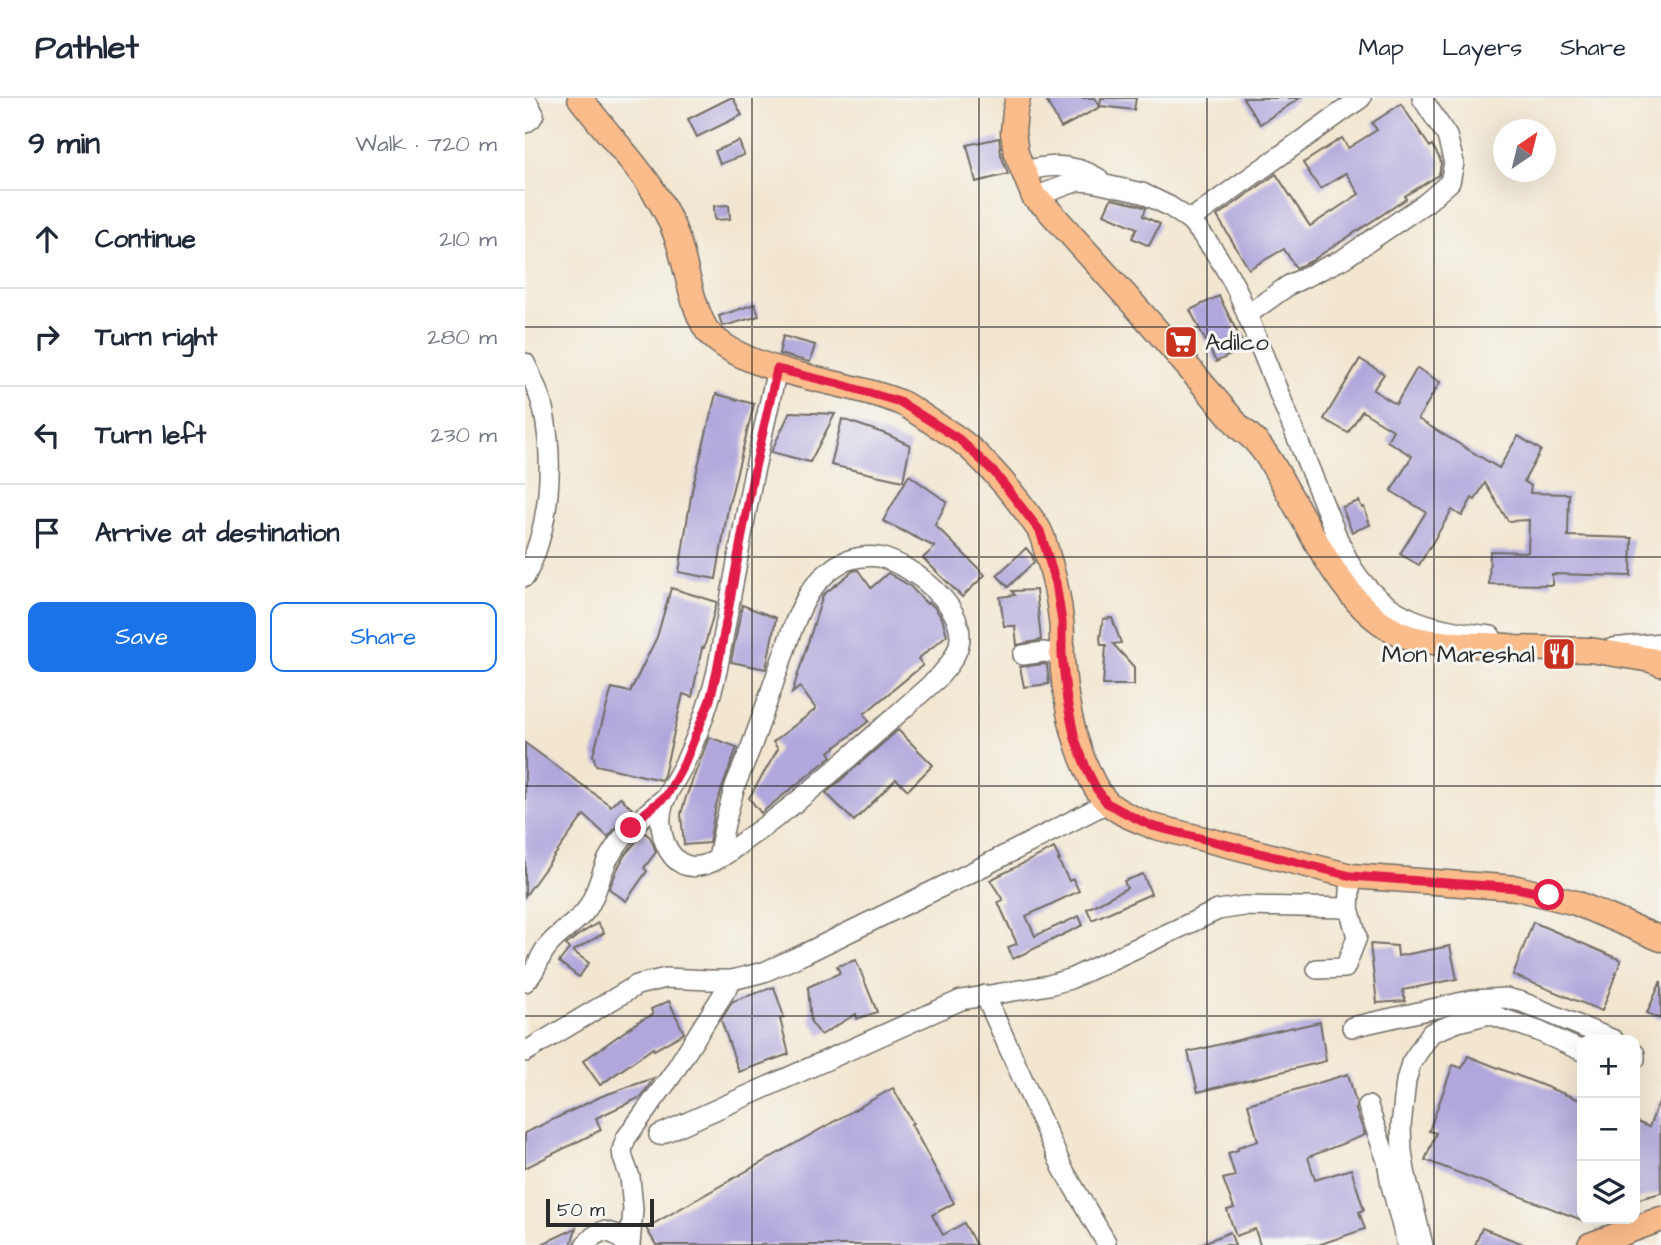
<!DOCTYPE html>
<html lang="en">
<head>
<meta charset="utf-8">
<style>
	:root { --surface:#fff; --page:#f2f2f3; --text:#1f2937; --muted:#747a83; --line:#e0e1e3; --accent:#1a73e8 }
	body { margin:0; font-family:"Architects Daughter",sans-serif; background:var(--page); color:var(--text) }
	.controls { position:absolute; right:21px; bottom:21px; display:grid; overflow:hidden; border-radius:14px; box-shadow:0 7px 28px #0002 }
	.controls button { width:63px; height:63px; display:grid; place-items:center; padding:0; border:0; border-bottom:2px solid var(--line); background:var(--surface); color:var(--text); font:35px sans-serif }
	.compass { position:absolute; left:968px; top:21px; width:63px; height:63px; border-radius:50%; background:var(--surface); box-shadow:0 7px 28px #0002; rotate:35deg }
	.scale { position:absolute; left:21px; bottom:18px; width:108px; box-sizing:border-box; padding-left:7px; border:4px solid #2b2b2b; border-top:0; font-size:19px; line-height:24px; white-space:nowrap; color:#2b2b2b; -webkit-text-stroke:5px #f6f6f2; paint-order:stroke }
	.stop { position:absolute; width:21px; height:21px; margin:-16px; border:5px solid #e11d48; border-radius:50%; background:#fff }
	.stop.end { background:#e11d48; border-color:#fff; box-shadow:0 2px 7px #0008 }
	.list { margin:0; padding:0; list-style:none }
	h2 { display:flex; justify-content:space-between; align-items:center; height:91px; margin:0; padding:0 28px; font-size:30px }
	h2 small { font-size:23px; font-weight:400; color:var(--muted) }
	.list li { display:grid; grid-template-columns:46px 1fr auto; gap:21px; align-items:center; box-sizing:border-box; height:98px; padding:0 28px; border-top:2px solid var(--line) }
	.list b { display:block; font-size:26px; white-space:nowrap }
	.list em { font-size:23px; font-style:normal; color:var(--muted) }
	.actions { display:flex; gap:14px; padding:21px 28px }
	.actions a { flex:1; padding:16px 0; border:2px solid var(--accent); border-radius:14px; text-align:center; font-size:24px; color:var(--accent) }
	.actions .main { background:var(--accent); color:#fff }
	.icon { flex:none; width:38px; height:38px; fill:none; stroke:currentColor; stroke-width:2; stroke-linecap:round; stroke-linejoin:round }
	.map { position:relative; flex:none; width:1136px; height:1147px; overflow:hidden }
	header { display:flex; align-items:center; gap:42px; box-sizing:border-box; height:98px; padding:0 35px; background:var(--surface); border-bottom:2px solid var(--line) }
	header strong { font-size:33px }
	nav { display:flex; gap:38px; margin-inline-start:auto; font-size:24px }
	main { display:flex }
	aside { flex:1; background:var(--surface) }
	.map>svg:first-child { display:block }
	.building { fill:#b1a7dc }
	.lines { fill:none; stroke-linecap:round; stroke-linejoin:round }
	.minor-casing { stroke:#716c65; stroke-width:22 }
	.major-casing { stroke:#716c65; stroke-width:27 }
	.minor { stroke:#fff; stroke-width:19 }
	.major { stroke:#fabc8b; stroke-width:24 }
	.route { stroke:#e11d48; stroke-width:9 }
	.grid { fill:none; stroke:#2b2b2b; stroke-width:2; stroke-opacity:0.55 }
	.labels { text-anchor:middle; stroke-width:6; stroke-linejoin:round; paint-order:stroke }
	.poi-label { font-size:24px; fill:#2b2b2b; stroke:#f6f6f2; text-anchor:start }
</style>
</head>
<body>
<header>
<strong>Pathlet</strong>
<nav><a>Map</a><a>Layers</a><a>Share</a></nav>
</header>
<main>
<aside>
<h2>9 min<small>Walk · 720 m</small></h2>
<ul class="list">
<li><svg class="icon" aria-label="ahead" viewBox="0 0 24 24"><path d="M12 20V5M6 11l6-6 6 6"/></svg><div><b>Continue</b></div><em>210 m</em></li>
<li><svg class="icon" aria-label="right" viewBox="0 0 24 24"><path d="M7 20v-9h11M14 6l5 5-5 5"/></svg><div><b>Turn right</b></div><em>280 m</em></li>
<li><svg class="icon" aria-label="left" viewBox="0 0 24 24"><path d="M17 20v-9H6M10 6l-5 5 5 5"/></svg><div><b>Turn left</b></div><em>230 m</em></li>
<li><svg class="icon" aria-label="arrive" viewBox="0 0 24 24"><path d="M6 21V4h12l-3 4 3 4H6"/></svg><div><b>Arrive at destination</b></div></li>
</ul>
<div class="actions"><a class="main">Save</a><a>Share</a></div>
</aside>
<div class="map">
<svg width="1136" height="1147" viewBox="0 0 1136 1147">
	<rect width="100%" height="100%" fill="#f6f6f2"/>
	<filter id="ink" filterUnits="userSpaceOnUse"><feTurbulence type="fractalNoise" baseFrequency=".0143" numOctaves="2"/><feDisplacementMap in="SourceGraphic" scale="14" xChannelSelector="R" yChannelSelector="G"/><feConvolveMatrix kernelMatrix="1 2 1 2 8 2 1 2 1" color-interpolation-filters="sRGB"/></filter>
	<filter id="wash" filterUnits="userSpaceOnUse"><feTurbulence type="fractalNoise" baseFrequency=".00686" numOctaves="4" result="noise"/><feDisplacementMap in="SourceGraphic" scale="28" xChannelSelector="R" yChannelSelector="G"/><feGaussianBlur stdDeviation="1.57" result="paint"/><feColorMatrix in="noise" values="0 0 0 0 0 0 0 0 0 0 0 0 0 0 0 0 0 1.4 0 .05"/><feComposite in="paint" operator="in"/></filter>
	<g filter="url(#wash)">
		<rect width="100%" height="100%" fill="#f2e6d0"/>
		<g id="blocks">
			<g class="building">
				<path d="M205,0H208L217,17L172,39L163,21Z"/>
				<path d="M520,0H570L575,9L536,30Z"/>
				<path d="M576,0H611L609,12L575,8Z"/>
				<path d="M718,0H775L735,26Z"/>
				<path d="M876,6L905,49L907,47L915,61L916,65L914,77L880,98L881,101L786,163L771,170L759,151L724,171L692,118L751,76L785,128L834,96L821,75L795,91L778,65L817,40L823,50L852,32L847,25Z"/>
				<path d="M474,40L476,57L483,76L451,84L442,47Z"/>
				<path d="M214,43L219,57L195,66L190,53Z"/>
				<path d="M586,101L613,107L621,110L618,118L635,126L624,148L607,140L612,130L579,116Z"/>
				<path d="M204,107L205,121L190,122L189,108Z"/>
				<path d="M694,198L720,250L691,264L665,212Z"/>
				<path d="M230,206L234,218L199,228L197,227L194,218Z"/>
				<path d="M258,238L290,247L285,264L254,256Z"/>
				<path d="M835,261L859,276L848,292L871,306L892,270L915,284L893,321L974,370L993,338L1016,352L999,383L1006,388L1005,395L1044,396L1043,438L1107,440L1106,478L1027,476V487L964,486L965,453L1003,454L1004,422L983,423L960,385L950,402L947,400L937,418L927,412L894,467L875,456L901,414L866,393L887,358L862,343L868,332L837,313L823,335L799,321Z"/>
				<path d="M191,296L229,306L203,410L191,481L154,474L167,392Z"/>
				<path d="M265,314L310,316L285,364L246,354Z"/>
				<path d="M317,321L361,336L385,347L378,383L306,367Z"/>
				<path d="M384,377L422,404L410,427L460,477L437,499L398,460L410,449L358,423Z"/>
				<path d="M834,403L837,410L839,409L845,427L827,434L817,409Z"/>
				<path d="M501,450L507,457L509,464L483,489L472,477Z"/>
				<path d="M333,472L346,490L363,475L385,488L402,506L404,504L409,509L417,520L422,537L393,561L398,567L339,616L344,623L304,654L307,658L236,715L224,700L253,651L248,644L291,611L275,589L267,595L298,497L328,473Z"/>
				<path d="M146,490L192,504L179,550H177L167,599L158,596L139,677L136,682L71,667L68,657L87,590L105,594L132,539Z"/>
				<path d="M511,492L516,542L492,547L490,528H479L475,499L490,497L487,493Z"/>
				<path d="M217,507L251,520L241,571L206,564Z"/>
				<path d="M587,520L596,545L588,546L609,569V587H578L581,547H576L575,540L578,521Z"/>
				<path d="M519,566L522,567L524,586L499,589L495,569Z"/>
				<path d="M373,632L408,667L383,692L371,681L329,723L301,695Z"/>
				<path d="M184,639L212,649L191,707L184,745L159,747L156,716L161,699Z"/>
				<path d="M0,645L86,708L95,699L107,711L83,739L59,717L0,798Z"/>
				<path d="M119,734L125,739L131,754L119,770L122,773L101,803L84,791L92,772L99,758Z"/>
				<path d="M529,750L535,762H533L544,783L548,781L554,793L501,818L510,838L554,818L558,827L488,861L483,849L492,846L473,804L478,802L465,782Z"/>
				<path d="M618,776L626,796L567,822L562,811L602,790L599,783Z"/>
				<path d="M1008,824L1096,862L1077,913L988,877Z"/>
				<path d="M73,825L79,835L48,853L64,865L54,879L34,864L44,851L41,847L52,838Z"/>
				<path d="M845,846L872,848L873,858L925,848L932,881L878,892L880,903L852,905Z"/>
				<path d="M331,862L352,914L332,921L331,916L296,937L286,924L283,889L315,875L312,868Z"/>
				<path d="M1136,883V921L1122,915Z"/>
				<path d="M249,889L259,919L255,921L264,956L214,974L196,922L208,903Z"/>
				<path d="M144,903L159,935L129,952L128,950L75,987L58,963L116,922L128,917L126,911Z"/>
				<path d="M795,924L801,963L673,994L663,954L768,929V930Z"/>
				<path d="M943,958L1057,1003V1122L900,1062L911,1035L904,1033L928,967L937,970Z"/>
				<path d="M823,976L831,1005V1012L840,1037L783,1059L790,1082L826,1071L839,1112L834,1114L840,1131L793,1147H735L730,1131L711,1138L702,1112L709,1110L698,1081L710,1078L703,1055L713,1052V1049L733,1043L723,1006Z"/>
				<path d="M129,980L116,999L71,1020L76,1032L0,1070V1035L77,998Z"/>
				<path d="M368,990L388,1025L386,1026L429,1105L407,1117L418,1137L439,1125L451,1147H131L121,1130Z"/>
				<path d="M1135,1001L1136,1095L1110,1102V1023L1124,1029Z"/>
				<path d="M51,1130L46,1147H15Z"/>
				<path d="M957,1130L998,1146V1147H950Z"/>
				<path d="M705,1134L710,1147H673Z"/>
			</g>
		</g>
	</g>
	<g filter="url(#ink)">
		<use href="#blocks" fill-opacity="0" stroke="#716c65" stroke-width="2"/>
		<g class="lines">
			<defs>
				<g id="minor">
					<path d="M0,25L6,21L9,16L0,0"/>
					<path d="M498,74C525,65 549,66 573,80"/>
					<path d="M509,99L553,83L567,84L617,95L644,108L665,122L836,0"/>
					<path d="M665,122C684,144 699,166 712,192L813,441C818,451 822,461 828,471C861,522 909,532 966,538"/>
					<path d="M722,217L764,187L818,161L902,104L925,84L929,65L922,38L897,0"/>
					<path d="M0,265C7,279 14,294 18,310C30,364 25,430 0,479"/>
					<path d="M1088,550L1136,545"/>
					<path d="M498,557L519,554L536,557"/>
					<path d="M193,761C197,737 203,712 210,688C215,675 221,662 226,649C235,625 243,602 251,578C261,551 269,519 285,494C292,484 301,475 311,468C323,460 344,456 358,460C388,469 436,505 435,540C434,556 422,570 412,581C349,636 289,695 220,742C208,751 194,763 179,767C152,775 138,750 136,727C133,705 149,686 158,668C163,659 167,648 171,639C180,617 187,595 192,573L227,383L252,271"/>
					<path d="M792,871L820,870L832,839L824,810L826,778"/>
					<path d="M0,884C12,874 13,859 23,848C34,834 51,826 62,811C72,796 75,777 83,761C97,735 120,716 142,698"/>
					<path d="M460,897L538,1071L581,1144"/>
					<path d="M827,929L947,902L981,900L997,904L1089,942"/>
					<path d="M0,954L112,887L141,880L184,882H207L239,874L279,856L451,772L582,705"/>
					<path d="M1110,956V961"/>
					<path d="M843,1008L862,1063L866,1087L882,1147"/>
					<path d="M134,1037L436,902L524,887L545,881L693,812L719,808L824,810"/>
					<path d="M60,1147L69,1138L78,1133L90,1136L102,1147"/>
					<path d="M105,1147L108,1111L105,1079L98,1060L97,1052L101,1040L147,977L207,882"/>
					<path d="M898,1147L880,1073L877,1053L876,1028L881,983L886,965L906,935L933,924L964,916L1013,933L1057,953"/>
				</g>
				<g id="major">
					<path d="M55,0C89,46 135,86 153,143C161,166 169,221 186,237C228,278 319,281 374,304C383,307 392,315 401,320C411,327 422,333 432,340C459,359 494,402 513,430C519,439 521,454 525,465C530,483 534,502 536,522C538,534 536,546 537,559C539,594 545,629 558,662C564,676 570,692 581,703C592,715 613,722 627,728L826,778L992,790L1051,805L1136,841"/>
					<path d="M493,0L490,13L488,34L491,55L509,99L520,108L628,228L716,331C737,344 751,372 763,394C793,444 826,523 887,540C918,548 951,546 983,548L989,550L1065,552L1126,562L1136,566"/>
					<path d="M1065,1147L1136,1121"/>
				</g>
			</defs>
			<use href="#minor" class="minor-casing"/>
			<use href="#major" class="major-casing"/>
			<use href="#minor" class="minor"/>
			<use href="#major" class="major"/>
		</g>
	</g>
	<g class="lines" filter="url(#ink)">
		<path class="route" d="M106,730L120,715L142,697L159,666L185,602L192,573L227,383L252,271L314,286L375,304L434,341L470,375L515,433L531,485L537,524V557L542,603L550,641L562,672L571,690L582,705L606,718L627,728L826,778L992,790L1024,797"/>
	</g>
	<path class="grid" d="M227,0V1147M454,0V1147M682,0V1147M909,0V1147M0,229H1136M0,459H1136M0,688H1136M0,918H1136"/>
	<defs>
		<symbol id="supermarket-square" viewBox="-11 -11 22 22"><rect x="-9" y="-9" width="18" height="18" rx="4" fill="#c8321e" stroke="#f6f6f2"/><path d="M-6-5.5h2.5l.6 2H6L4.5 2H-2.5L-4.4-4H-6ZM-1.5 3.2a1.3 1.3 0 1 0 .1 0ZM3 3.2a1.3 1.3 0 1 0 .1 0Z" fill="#fff"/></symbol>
		<symbol id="restaurant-square" viewBox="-11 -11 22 22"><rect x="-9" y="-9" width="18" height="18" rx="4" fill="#c8321e" stroke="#f6f6f2"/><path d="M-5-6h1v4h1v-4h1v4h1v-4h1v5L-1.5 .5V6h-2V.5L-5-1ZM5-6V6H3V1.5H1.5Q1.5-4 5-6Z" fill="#fff"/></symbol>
	</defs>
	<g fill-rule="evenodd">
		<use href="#supermarket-square" x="637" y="225" width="38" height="38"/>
		<use href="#restaurant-square" x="1015" y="537" width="38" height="38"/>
	</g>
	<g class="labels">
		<g class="poi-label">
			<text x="680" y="252">Adilco</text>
			<text x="1010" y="564" text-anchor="end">Mon Mareshal</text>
		</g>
	</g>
</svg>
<div class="controls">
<button>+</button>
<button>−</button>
<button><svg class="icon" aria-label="layers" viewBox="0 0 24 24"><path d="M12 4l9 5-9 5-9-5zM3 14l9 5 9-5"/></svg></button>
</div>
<svg class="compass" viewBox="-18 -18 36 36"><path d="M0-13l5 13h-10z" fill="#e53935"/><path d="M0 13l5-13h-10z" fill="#747a83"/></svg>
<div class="scale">50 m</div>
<div class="stop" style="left:1024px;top:797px"></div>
<div class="stop end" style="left:106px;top:730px"></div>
</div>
</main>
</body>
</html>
